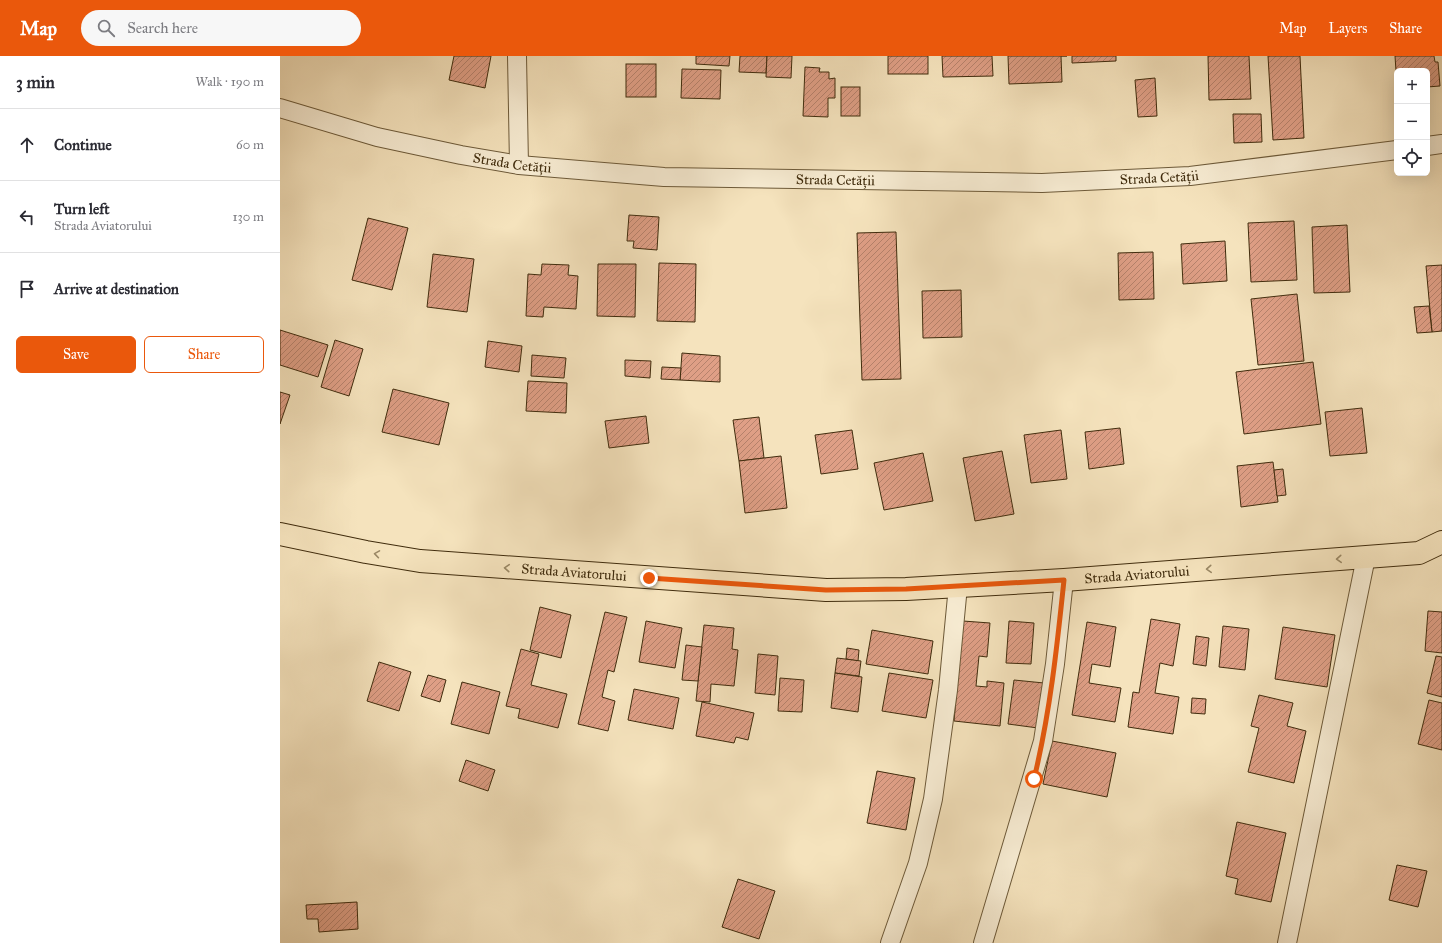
<!DOCTYPE html>
<html lang="en">
<head>
<meta charset="utf-8">
<style>
	:root { --surface:#fff; --page:#f7f7f7; --text:#2b2b33; --muted:#7c7c81; --line:#e1e1e2; --accent:#ea580c }
	body { margin:0; font-family:"IM FELL Great Primer",serif; background:var(--page); color:var(--text) }
	.controls { position:absolute; right:12px; top:12px; display:grid; overflow:hidden; border-radius:6px; box-shadow:0 4px 16px #0002 }
	.controls button { width:36px; height:36px; display:grid; place-items:center; padding:0; border:0; border-bottom:1px solid var(--line); background:var(--surface); color:var(--text); font:20px sans-serif }
	.stop { position:absolute; width:12px; height:12px; margin:-9px; border:3px solid #ea580c; border-radius:50%; background:#fff }
	.stop.end { background:#ea580c; border-color:#fff; box-shadow:0 1px 4px #0008 }
	.list { margin:0; padding:0; list-style:none }
	h2 { display:flex; justify-content:space-between; align-items:center; height:52px; margin:0; padding:0 16px; font-size:17px }
	h2 small { font-size:13px; font-weight:400; color:var(--muted) }
	.list li { display:grid; grid-template-columns:26px 1fr auto; gap:12px; align-items:center; box-sizing:border-box; height:72px; padding:0 16px; border-top:1px solid var(--line) }
	.list b { display:block; font-size:15px; white-space:nowrap }
	.list p { margin:0; font-size:13px; white-space:nowrap; color:var(--muted) }
	.list em { font-size:13px; font-style:normal; color:var(--muted) }
	.actions { display:flex; gap:8px; padding:12px 16px }
	.actions a { flex:1; padding:9px 0; border:1px solid var(--accent); border-radius:6px; text-align:center; font-size:14px; color:var(--accent) }
	.actions .main { background:var(--accent); color:#fff }
	.icon { flex:none; width:22px; height:22px; fill:none; stroke:currentColor; stroke-width:2; stroke-linecap:round; stroke-linejoin:round }
	.map { position:relative; flex:none; width:1162px; height:887px; overflow:hidden }
	header { display:flex; align-items:center; gap:24px; box-sizing:border-box; height:56px; padding:0 20px; background:var(--accent); color:#fff }
	header strong { font-size:19px }
	nav { display:flex; gap:22px; margin-inline-start:auto; font-size:14px }
	.search { width:280px; height:36px; background:var(--page); display:flex; align-items:center; gap:10px; box-sizing:border-box; padding:0 14px; border-radius:22px; color:var(--muted); font-size:15px }
	main { display:flex }
	aside { flex:1; background:var(--surface) }
	.map>svg:first-child { display:block }
	.building { fill:url(#building-hatch); stroke:#402c0d }
	.lines { fill:none; stroke-linecap:round; stroke-linejoin:round }
	.minor-casing { stroke:#6d5a39; stroke-width:20 }
	.primary-casing { stroke:#402c0d; stroke-width:24 }
	.minor { stroke:#f8edd4; stroke-width:18 }
	.primary { stroke:#f5e3bd; stroke-width:22 }
	.oneway { stroke:#9a8865 }
	.route { stroke:#ea580c; stroke-width:5 }
	.labels { text-anchor:middle; stroke-width:3; stroke-linejoin:round; paint-order:stroke }
	.street-label { font-size:14px; fill:#402c0d; stroke:#f8edd4 }
</style>
</head>
<body>
<header>
<strong>Map</strong>
<div class="search"><svg class="icon" aria-label="search" viewBox="0 0 24 24"><circle cx="10" cy="10" r="6"/><path d="M15 15l6 6"/></svg>Search here</div>
<nav><a>Map</a><a>Layers</a><a>Share</a></nav>
</header>
<main>
<aside>
<h2>3 min<small>Walk · 190 m</small></h2>
<ul class="list">
<li><svg class="icon" aria-label="ahead" viewBox="0 0 24 24"><path d="M12 20V5M6 11l6-6 6 6"/></svg><div><b>Continue</b></div><em>60 m</em></li>
<li><svg class="icon" aria-label="left" viewBox="0 0 24 24"><path d="M17 20v-9H6M10 6l-5 5 5 5"/></svg><div><b>Turn left</b><p>Strada Aviatorului</p></div><em>130 m</em></li>
<li><svg class="icon" aria-label="arrive" viewBox="0 0 24 24"><path d="M6 21V4h12l-3 4 3 4H6"/></svg><div><b>Arrive at destination</b></div></li>
</ul>
<div class="actions"><a class="main">Save</a><a>Share</a></div>
</aside>
<div class="map">
<svg width="1162" height="887" viewBox="0 0 1162 887">
	<defs>
		<pattern id="building-hatch" width="6" height="6" patternUnits="userSpaceOnUse"><rect width="6" height="6" fill="#df9f86"/><path d="M-1 1l2-2M0 6l6-6M5 7l2-2" fill="none" stroke="#b6826c"/></pattern>
	</defs>
	<rect width="100%" height="100%" fill="#f5e3bd"/>
	<filter id="stains"><feTurbulence type="fractalNoise" baseFrequency=".005" numOctaves="4"/><feColorMatrix values="0 0 0 0 .2 0 0 0 0 .09 0 0 0 0 .02 0 0 0 .5 -.17"/></filter>
	<radialGradient id="worn" r=".72"><stop offset=".6" stop-color="#630" stop-opacity="0"/><stop offset="1" stop-color="#630" stop-opacity=".3"/></radialGradient>
	<g class="building">
		<path d="M211,0L205,32L169,24L174,0Z"/>
		<path d="M416,0H450L449,10L416,8Z"/>
		<path d="M460,0H487L486,17L459,16Z"/>
		<path d="M487,0H512L511,22L486,21Z"/>
		<rect x="608" y="0" width="40" height="18"/>
		<path d="M662,0H712L713,20L663,21Z"/>
		<path d="M728,0H787H781L782,26L729,28Z"/>
		<path d="M792,0H836V5L792,7Z"/>
		<path d="M928,0H969L971,43L929,44Z"/>
		<path d="M988,0H1020L1024,82L993,84Z"/>
		<path d="M1115,0H1154L1155,6H1158L1160,30L1147,31V15H1117V30Z"/>
		<rect x="346" y="8" width="30" height="33"/>
		<path d="M525,11L540,12L539,16H549V23L555,22V42H548V61L523,60Z"/>
		<path d="M402,13L441,14L440,43L401,42Z"/>
		<path d="M875,22L877,60L858,61L855,24Z"/>
		<rect x="561" y="31" width="19" height="29"/>
		<path d="M953,58H981L982,86L954,87Z"/>
		<path d="M349,159L379,161L377,194L353,192L354,185H347Z"/>
		<path d="M88,162L128,172L112,234L72,224Z"/>
		<path d="M1014,165L1017,224L971,226L968,167Z"/>
		<path d="M1067,169L1070,236L1034,237L1032,171Z"/>
		<path d="M616,176L621,323L582,324L577,177Z"/>
		<path d="M945,185L947,225L903,228L901,188Z"/>
		<path d="M873,196L874,243L839,244L838,197Z"/>
		<path d="M153,198L194,203L187,256L147,251Z"/>
		<path d="M379,207L416,208L415,266L377,265Z"/>
		<path d="M262,208L289,209L288,219L298,220L296,253L264,251L263,261L246,260L248,218L261,219Z"/>
		<path d="M318,208H356L355,261L317,260Z"/>
		<path d="M1162,209V275L1152,276L1146,210Z"/>
		<path d="M681,234L682,281L643,282L642,235Z"/>
		<path d="M1017,238L1024,305L978,309L971,243Z"/>
		<path d="M1149,250L1152,276L1137,277L1134,251Z"/>
		<path d="M0,274L48,289L38,321L0,309Z"/>
		<path d="M55,284L83,293L69,340L41,331Z"/>
		<path d="M208,285L242,290L239,316L205,311Z"/>
		<path d="M402,297L440,300V326L400,324Z"/>
		<path d="M252,299L286,302L284,322L251,320Z"/>
		<path d="M345,304L371,305L370,322L345,320Z"/>
		<path d="M1033,306L1041,368L964,378L956,316Z"/>
		<path d="M382,311L401,312L400,324L381,323Z"/>
		<path d="M248,325L287,327L286,357L246,355Z"/>
		<path d="M113,333L169,347L159,389L102,376Z"/>
		<path d="M0,336L10,339L0,368Z"/>
		<path d="M1082,352L1087,397L1050,400L1045,356Z"/>
		<path d="M366,360L369,387L329,392L325,365Z"/>
		<path d="M479,361L484,402L459,405L453,364Z"/>
		<path d="M840,372L844,408L809,413L805,376Z"/>
		<path d="M572,374L578,413L541,418L535,379Z"/>
		<path d="M781,374L787,423L751,427L744,379Z"/>
		<path d="M722,395L734,458L695,465L683,402Z"/>
		<path d="M643,397L653,445L604,454L594,407Z"/>
		<path d="M501,400L507,452L465,457L459,405Z"/>
		<path d="M993,406L998,446L961,451L957,410Z"/>
		<path d="M1003,413L1006,439L997,440L994,414Z"/>
		<path d="M260,551L291,559L281,602L250,594Z"/>
		<path d="M1148,555L1162,556V597L1145,595Z"/>
		<path d="M325,556L347,561L334,616L328,614L322,641L335,645L328,675L298,668Z"/>
		<path d="M871,563L900,568L893,610L880,607L875,637L899,641L893,678L848,671L853,636L859,637Z"/>
		<path d="M366,565L402,572L395,612L359,606Z"/>
		<path d="M683,565L710,567L707,601L699,600L696,630L707,631V625L724,627L720,670L674,665Z"/>
		<path d="M729,565L754,567L751,608L726,607Z"/>
		<path d="M807,566L836,571L830,611L812,608L809,627L841,632L835,666L792,659Z"/>
		<path d="M424,569L454,572L452,593L458,594L454,630L431,628L430,646L416,645Z"/>
		<path d="M943,570L969,573L965,614L939,611Z"/>
		<path d="M1003,571L1055,579L1047,631L995,623Z"/>
		<path d="M592,574L653,585L648,618L586,608Z"/>
		<path d="M916,580L929,582L926,610L913,608Z"/>
		<path d="M406,589L422,591L418,625L402,624Z"/>
		<path d="M567,592L579,594L578,605L566,603Z"/>
		<path d="M241,593L259,598L251,629L287,638L278,672L238,662L240,653L226,650Z"/>
		<path d="M478,598L498,600L495,639L475,637Z"/>
		<path d="M1156,600L1162,601V641L1147,637Z"/>
		<path d="M557,602L581,605L579,620L555,617Z"/>
		<path d="M99,606L131,616L119,655L87,645Z"/>
		<path d="M555,617L582,621L578,656L551,652Z"/>
		<path d="M609,617L653,624L646,662L602,655Z"/>
		<path d="M148,619L166,624L160,646L141,640Z"/>
		<path d="M500,622L524,624L522,656L498,655Z"/>
		<path d="M734,624L764,627L758,672L728,668Z"/>
		<path d="M182,626L220,636L209,678L171,668Z"/>
		<path d="M354,633L399,642L393,673L348,664Z"/>
		<path d="M979,639L1013,647L1007,670L1026,675L1014,727L968,716L979,672L971,670Z"/>
		<path d="M912,642L926,643L925,658L911,657Z"/>
		<path d="M1149,644L1162,647V694L1138,688Z"/>
		<path d="M422,646L474,657L468,684L456,681L454,687L416,680Z"/>
		<path d="M772,685L836,697L827,741L763,728Z"/>
		<path d="M186,704L215,714L208,735L179,725Z"/>
		<path d="M597,715L635,722L626,774L587,767Z"/>
		<path d="M957,766L1006,777L991,846L955,838L958,823L946,820Z"/>
		<path d="M1117,809L1147,815L1138,851L1109,844Z"/>
		<path d="M458,823L495,835L479,883L442,871Z"/>
		<path d="M77,846L78,873L39,876L38,863H27L26,849Z"/>
	</g>
	<g class="lines">
		<defs>
			<g id="minor">
				<path d="M237,0L239,109"/>
				<path id="s1" d="M0,52L97,81L181,99L239,109L384,121L762,127L910,120L1117,94"/>
				<path d="M1147,90L1162,88"/>
				<path d="M610,887L638,807L653,743L668,634L678,530"/>
				<path d="M703,887L763,685L775,608L784,524"/>
				<path d="M1007,887L1086,501"/>
			</g>
			<g id="primary">
				<path id="s2" d="M0,478L86,496L140,505L546,534L626,533L784,524L1139,497L1162,486"/>
			</g>
		</defs>
		<use href="#minor" class="minor-casing"/>
		<use href="#primary" class="primary-casing"/>
		<use href="#minor" class="minor"/>
		<use href="#primary" class="primary"/>
	</g>
	<defs><path id="oneway-chevron" d="M-2-3.5L2.5 0L-2 3.5" fill="none" stroke-width="1.6" stroke-linecap="round" stroke-linejoin="round"/></defs>
	<g class="oneway">
		<use href="#oneway-chevron" transform="translate(97 498) rotate(-171)"/>
		<use href="#oneway-chevron" transform="translate(1059 503) rotate(176)"/>
		<use href="#oneway-chevron" transform="translate(227 512) rotate(-176)"/>
		<use href="#oneway-chevron" transform="translate(929 513) rotate(176)"/>
	</g>
	<g class="lines">
		<path class="route" d="M369,522L546,534L626,533L784,524C777,591 770,657 754,723"/>
	</g>
	<g class="labels">
		<g class="street-label">
			<text dy="5" stroke="none"><textPath href="#s1" startOffset="239">Strada Cetății</textPath></text>
			<text dy="5" stroke="none"><textPath href="#s1" startOffset="887">Strada Cetății</textPath></text>
			<text dy="5" stroke="none"><textPath href="#s1" startOffset="563">Strada Cetății</textPath></text>
			<text dy="5" stroke="none"><textPath href="#s2" startOffset="297">Strada Aviatorului</textPath></text>
			<text dy="5" stroke="none"><textPath href="#s2" startOffset="861">Strada Aviatorului</textPath></text>
		</g>
	</g>
	<rect width="100%" height="100%" filter="url(#stains)"/>
	<rect width="100%" height="100%" fill="url(#worn)"/>
</svg>
<div class="controls">
<button>+</button>
<button>−</button>
<button><svg class="icon" aria-label="locate" viewBox="0 0 24 24"><circle cx="12" cy="12" r="6"/><path d="M12 2v4M12 18v4M2 12h4M18 12h4"/></svg></button>
</div>
<div class="stop" style="left:754px;top:723px"></div>
<div class="stop end" style="left:369px;top:522px"></div>
</div>
</main>
</body>
</html>
